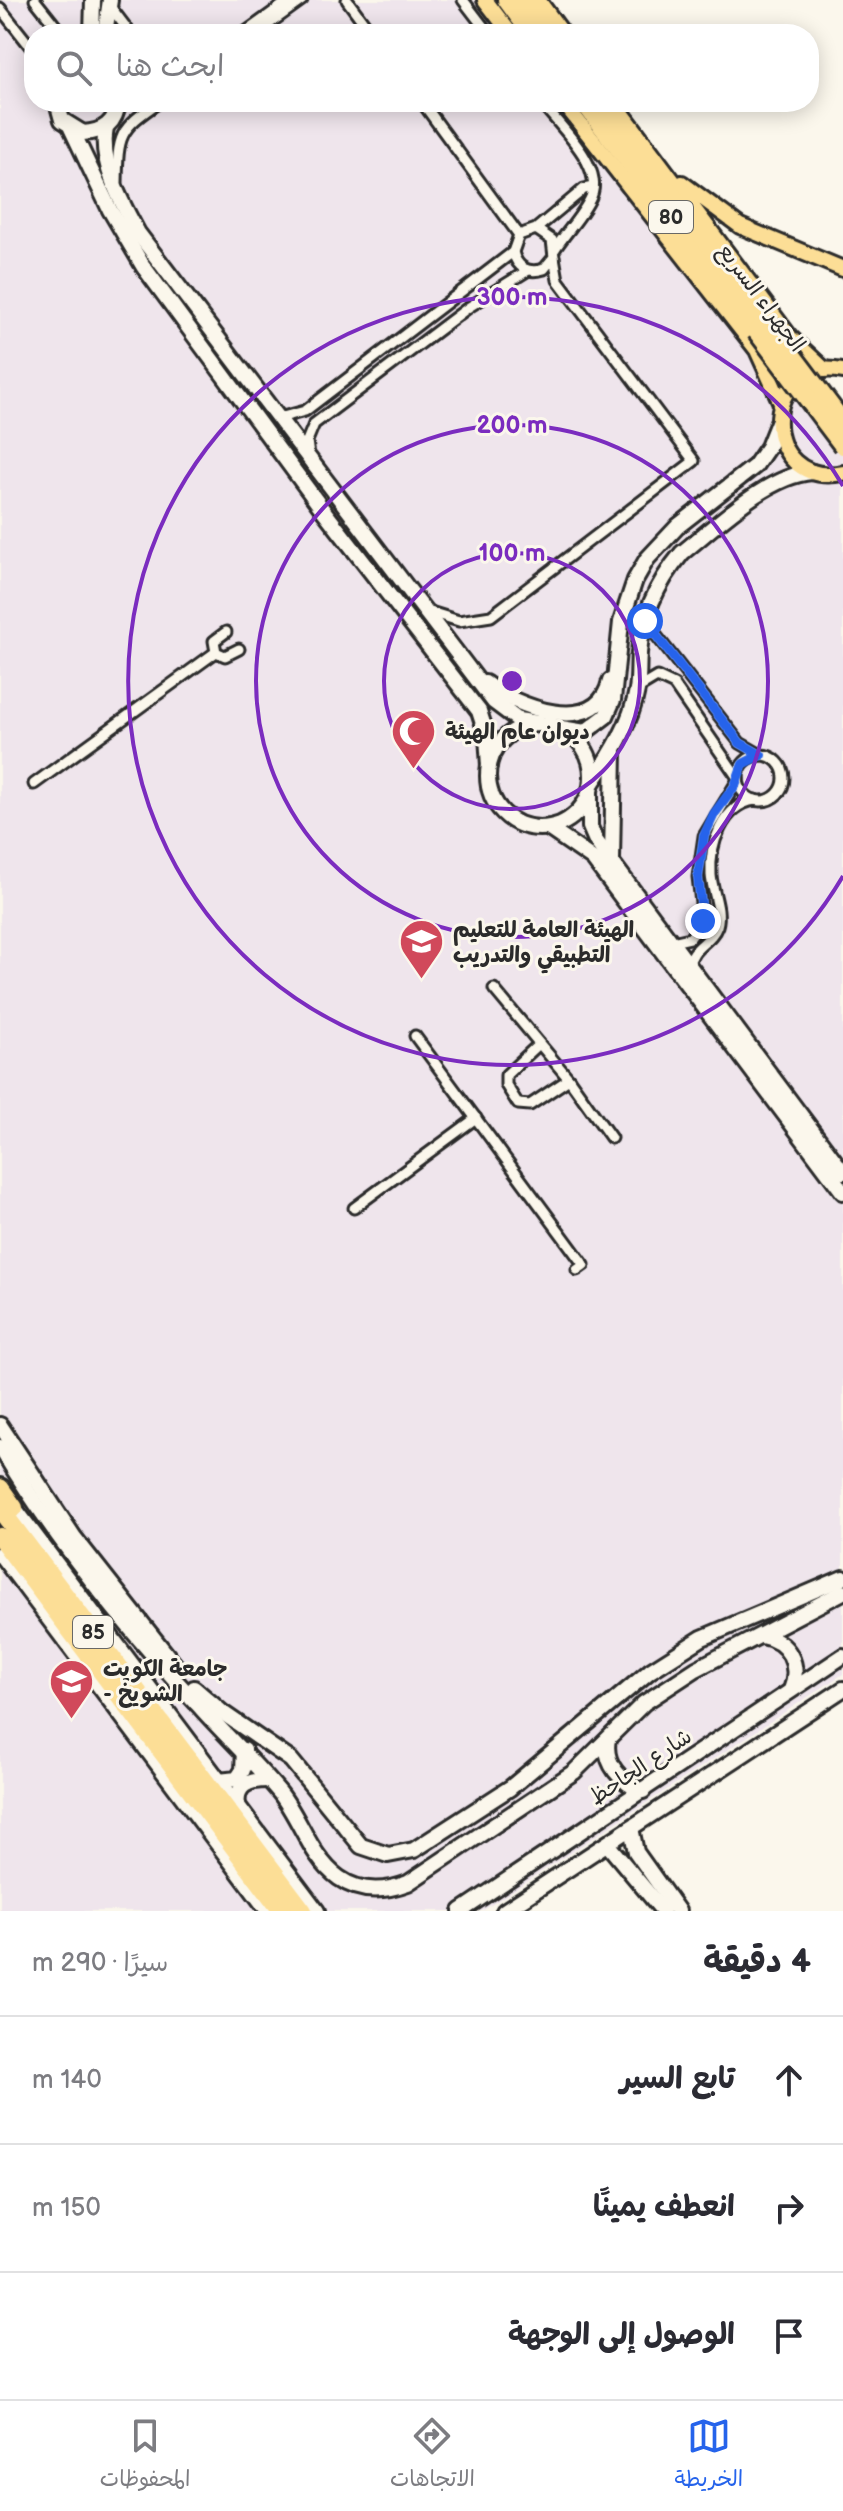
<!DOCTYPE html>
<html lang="ar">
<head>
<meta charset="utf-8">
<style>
	:root { --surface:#fff; --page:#f7f7f7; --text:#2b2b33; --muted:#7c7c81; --line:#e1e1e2; --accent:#2563eb }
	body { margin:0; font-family:"Balsamiq Sans","Playpen Sans Arabic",sans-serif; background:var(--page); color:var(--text); direction:rtl }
	.stop { position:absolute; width:24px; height:24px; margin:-18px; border:6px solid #2563eb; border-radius:50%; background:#fff }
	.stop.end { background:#2563eb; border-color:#fff; box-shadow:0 2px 8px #0008 }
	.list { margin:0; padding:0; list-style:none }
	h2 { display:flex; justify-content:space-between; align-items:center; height:104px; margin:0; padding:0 32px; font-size:34px }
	h2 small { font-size:26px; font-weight:400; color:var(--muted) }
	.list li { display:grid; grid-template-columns:52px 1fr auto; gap:24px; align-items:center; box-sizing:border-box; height:128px; padding:0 32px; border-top:2px solid var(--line) }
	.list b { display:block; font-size:30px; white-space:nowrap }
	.list em { font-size:26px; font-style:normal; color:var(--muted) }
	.icon { flex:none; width:44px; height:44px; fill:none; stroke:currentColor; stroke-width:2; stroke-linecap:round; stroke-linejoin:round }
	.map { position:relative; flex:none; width:843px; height:1911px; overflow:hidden; direction:ltr }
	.search { position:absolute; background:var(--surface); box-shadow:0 4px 20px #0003; left:24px; right:24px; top:24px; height:88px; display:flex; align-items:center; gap:20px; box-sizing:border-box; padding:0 28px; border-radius:32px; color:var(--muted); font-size:30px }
	.sheet { height:488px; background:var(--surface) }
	nav { display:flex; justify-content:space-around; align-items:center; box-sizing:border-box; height:112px; border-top:2px solid var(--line); background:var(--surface); font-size:22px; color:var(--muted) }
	nav a { display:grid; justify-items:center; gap:4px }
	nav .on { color:var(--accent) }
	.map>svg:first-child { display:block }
	.built { fill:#efe5ec }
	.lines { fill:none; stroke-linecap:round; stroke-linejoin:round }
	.street-casing { stroke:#2b2b2b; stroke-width:15 }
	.secondary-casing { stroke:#2b2b2b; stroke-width:20 }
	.primary-casing { stroke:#2b2b2b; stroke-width:20 }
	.highway-casing { stroke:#2b2b2b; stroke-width:24 }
	.street { stroke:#fbf7ec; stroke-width:9 }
	.secondary { stroke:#fbf7ec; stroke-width:14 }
	.primary { stroke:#fcde96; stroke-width:14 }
	.highway { stroke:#fcde96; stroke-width:18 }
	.highway-bridge-casing { stroke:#2b2b2b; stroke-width:24; stroke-linecap:butt }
	.highway-bridge { stroke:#fcde96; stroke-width:18 }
	.route { stroke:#2563eb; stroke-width:10 }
	.ring { fill:none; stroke:#7b2cbf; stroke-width:4 }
	.labels { text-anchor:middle; stroke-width:6; stroke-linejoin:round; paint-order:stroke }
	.shield { fill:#fbf7ec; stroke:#696865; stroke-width:2 }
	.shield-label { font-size:20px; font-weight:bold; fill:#2b2b2b }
	.street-label { font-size:22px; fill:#2b2b2b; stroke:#fbf7ec }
	.poi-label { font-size:22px; font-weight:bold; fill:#2b2b2b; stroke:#fbf7ec; text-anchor:start }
	.centre { fill:#7b2cbf; stroke:#fbf7ec; stroke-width:4 }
	.ring-label { font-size:24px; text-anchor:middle; font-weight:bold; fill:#7b2cbf; stroke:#fbf7ec; stroke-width:6; stroke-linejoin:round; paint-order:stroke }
</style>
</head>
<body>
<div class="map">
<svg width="843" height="1911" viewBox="0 0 843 1911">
	<rect width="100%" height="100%" fill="#fbf7ec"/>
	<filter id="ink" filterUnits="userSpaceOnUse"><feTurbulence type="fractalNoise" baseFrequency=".0125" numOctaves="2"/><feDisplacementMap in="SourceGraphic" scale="16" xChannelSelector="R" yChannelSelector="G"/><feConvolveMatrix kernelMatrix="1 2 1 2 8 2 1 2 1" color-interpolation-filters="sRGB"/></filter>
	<g filter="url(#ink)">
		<path class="built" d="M0,0H522L547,34H34V102H598L843,432V1674L482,1911H0Z"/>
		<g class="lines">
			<defs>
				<g id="street">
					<path d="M35,0L62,34"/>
					<path d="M347,0L372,34"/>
					<path d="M463,0L489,34"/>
					<path d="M109,5L131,34"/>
					<path d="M0,8L34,51"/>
					<path d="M243,34L290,0"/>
					<path d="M255,34L302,0"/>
					<path d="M422,102L519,235"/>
					<path d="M541,102C558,125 605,166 591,197C583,215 566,232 555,249"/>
					<path d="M117,183C118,135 118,130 159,102"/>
					<path d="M536,229L552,240L554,257L544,269C528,274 517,268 513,252L519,235L536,229L584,189L593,187"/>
					<path d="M279,418L305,411L513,252"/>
					<path d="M309,456L307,441L314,424L469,307L527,271"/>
					<path d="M427,611L459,621L491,616L694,461L558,280L554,257"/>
					<path d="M645,621L740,743L761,755"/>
					<path d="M226,632L214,641L216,652L225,656L239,649"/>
					<path d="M637,689L657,677L674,685L738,778"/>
					<circle cx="761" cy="778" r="23"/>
					<path d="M34,784L216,652"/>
					<path d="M672,942L690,938L703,921L698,877L704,836L738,780"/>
					<path d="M689,966C691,946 711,943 717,926C722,910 712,891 711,875C709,846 722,805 755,800"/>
					<path d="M494,989L569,1079L611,1138"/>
					<path d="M415,1036L584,1265L577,1270"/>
					<path d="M538,1045L506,1075V1085L518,1104L530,1105L569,1079"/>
					<path d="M354,1208L476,1118"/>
				</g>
				<g id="secondary">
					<path d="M92,34L93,0"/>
					<path d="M105,34L110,0"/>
					<path d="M57,102L62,120L83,133C103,132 116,123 118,102"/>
					<path d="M106,127C99,163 121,202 138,233L494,702L518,720L538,723"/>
					<path d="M71,128L110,210L143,266L320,506L479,711L487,736L489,766"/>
					<path d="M485,683C515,706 597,739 610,681"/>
					<circle cx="540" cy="776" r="52"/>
					<path d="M561,728L585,732L606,716L613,700L621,622L635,580L647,559L678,526L755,466L768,447L778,422"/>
					<path d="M592,783C611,755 631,724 637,690C639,678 638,665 639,653C642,614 658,582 682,553C717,525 768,475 812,472"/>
					<path d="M590,791V827L596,841L843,1172"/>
					<path d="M548,828L593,859L843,1192"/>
					<path d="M612,860L614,751"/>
					<path d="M0,1425L74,1537L178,1669"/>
					<path d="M0,1447C56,1541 126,1628 201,1708C227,1737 255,1763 280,1793C301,1820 311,1858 339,1878C360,1893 384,1892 408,1883L574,1772L644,1703L696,1669L843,1592"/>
					<path d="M10,1502L317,1911"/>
					<path d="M0,1554L268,1911"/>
					<path d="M762,1636C789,1641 801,1665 791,1690"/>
					<path d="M194,1688L223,1713L291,1760L361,1846L388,1855L414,1850L510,1788L650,1671L702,1638L843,1578"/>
					<path d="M608,1739C603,1763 621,1783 643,1791"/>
					<path d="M219,1781L237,1779L243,1770L244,1750"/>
					<path d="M238,1806C235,1785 249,1780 267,1780"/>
					<path d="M631,1828L636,1852L678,1911"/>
					<path d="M608,1845L663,1911"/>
					<path d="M461,1911L843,1656"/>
					<path d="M504,1911L843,1689"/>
				</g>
				<g id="primary">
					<path d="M485,0L511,34"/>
					<path d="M538,0L563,34"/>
					<path d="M563,102L757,350L781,403"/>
					<path d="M614,102L790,337L825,370"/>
					<path d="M682,183L740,226L843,269"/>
					<path d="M843,371C757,354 758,490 843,473"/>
				</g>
				<g id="highway">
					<path d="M507,0L532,34"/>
					<path d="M525,0L551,34"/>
					<path d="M584,102L757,331"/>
					<path d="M602,102L769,325"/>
					<path d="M0,1488L14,1508"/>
					<path d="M0,1509L303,1911"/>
					<path d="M0,1537L282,1911"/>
				</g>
			</defs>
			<use href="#street" class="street-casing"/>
			<use href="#secondary" class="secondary-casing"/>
			<use href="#primary" class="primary-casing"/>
			<use href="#highway" class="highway-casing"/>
			<use href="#street" class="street"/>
			<use href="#secondary" class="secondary"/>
			<use href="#primary" class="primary"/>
			<use href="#highway" class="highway"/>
			<defs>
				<g id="highway-bridge">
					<path d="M769,325L843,423"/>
					<path d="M757,331L843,445"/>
				</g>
			</defs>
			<use href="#highway-bridge" class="highway-bridge-casing"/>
			<use href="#highway-bridge" class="highway-bridge"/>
		</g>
	</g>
	<g class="lines" filter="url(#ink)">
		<path class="route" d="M645,621L740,743L761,755L743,764L735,786L714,814L704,836L698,877L703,921"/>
	</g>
	<g class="ring">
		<circle cx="512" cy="681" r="128"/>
		<circle cx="512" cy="681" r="256"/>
		<path d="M843 876A384 384 0 1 1 843 486"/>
	</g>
	<defs>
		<symbol id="mosque-pin" viewBox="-11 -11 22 30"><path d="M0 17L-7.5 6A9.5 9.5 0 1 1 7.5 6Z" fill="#d1495b" stroke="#fbf7ec"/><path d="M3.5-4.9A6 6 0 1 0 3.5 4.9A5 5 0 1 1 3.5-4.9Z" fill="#fff"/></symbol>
		<symbol id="university-pin" viewBox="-11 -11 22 30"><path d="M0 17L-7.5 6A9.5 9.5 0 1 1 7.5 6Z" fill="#d1495b" stroke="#fbf7ec"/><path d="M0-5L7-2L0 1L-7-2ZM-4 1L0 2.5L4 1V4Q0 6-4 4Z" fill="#fff"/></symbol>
	</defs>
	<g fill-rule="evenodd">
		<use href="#mosque-pin" x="388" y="706" width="51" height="69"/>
		<use href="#university-pin" x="396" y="916" width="51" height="69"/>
		<use href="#university-pin" x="46" y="1656" width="51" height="69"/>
	</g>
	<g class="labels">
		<g class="shield">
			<rect x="649" y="201" width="44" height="32" rx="6"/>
			<rect x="73" y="1616" width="40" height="32" rx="6"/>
		</g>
		<g class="shield-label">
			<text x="671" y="224">80</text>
			<text x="93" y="1639">85</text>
		</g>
		<g class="street-label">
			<text transform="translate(762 297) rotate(53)" y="8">الجهراء السريع</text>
			<text transform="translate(640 1766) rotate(-34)" y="8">شارع الجاحظ</text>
		</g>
		<g class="poi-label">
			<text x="445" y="739">ديوان عام الهيئة</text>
			<text x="453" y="937">الهيئة العامة للتعليم<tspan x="453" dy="25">التطبيقي والتدريب</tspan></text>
			<text x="103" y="1676">جامعة الكويت<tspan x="103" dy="25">- الشويخ</tspan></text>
		</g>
	</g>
	<circle cx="512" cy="681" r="12" class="centre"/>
	<g class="ring-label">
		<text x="512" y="305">300 m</text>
		<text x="512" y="433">200 m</text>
		<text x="512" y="561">100 m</text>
	</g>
</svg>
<div class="stop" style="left:645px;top:621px"></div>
<div class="stop end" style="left:703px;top:921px"></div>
<div class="search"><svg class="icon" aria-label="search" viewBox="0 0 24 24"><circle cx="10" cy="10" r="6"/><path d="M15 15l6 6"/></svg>ابحث هنا</div>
</div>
<section class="sheet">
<h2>4 دقيقة<small>سيرًا · 290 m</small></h2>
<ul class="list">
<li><svg class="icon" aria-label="ahead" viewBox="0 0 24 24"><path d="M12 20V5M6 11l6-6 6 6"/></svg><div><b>تابع السير</b></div><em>140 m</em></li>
<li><svg class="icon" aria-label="right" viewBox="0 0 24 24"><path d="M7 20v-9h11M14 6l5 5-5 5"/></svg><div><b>انعطف يمينًا</b></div><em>150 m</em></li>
<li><svg class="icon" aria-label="arrive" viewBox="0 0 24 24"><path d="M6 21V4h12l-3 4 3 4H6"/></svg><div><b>الوصول إلى الوجهة</b></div></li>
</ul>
</section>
<nav>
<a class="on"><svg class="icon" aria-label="map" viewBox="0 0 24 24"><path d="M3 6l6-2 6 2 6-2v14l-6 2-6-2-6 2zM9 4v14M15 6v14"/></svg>الخريطة</a>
<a><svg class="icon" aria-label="directions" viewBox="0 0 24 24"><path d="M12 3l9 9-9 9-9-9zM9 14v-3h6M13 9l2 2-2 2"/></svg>الاتجاهات</a>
<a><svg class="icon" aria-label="saved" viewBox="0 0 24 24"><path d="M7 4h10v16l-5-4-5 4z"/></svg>المحفوظات</a>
</nav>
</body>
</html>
